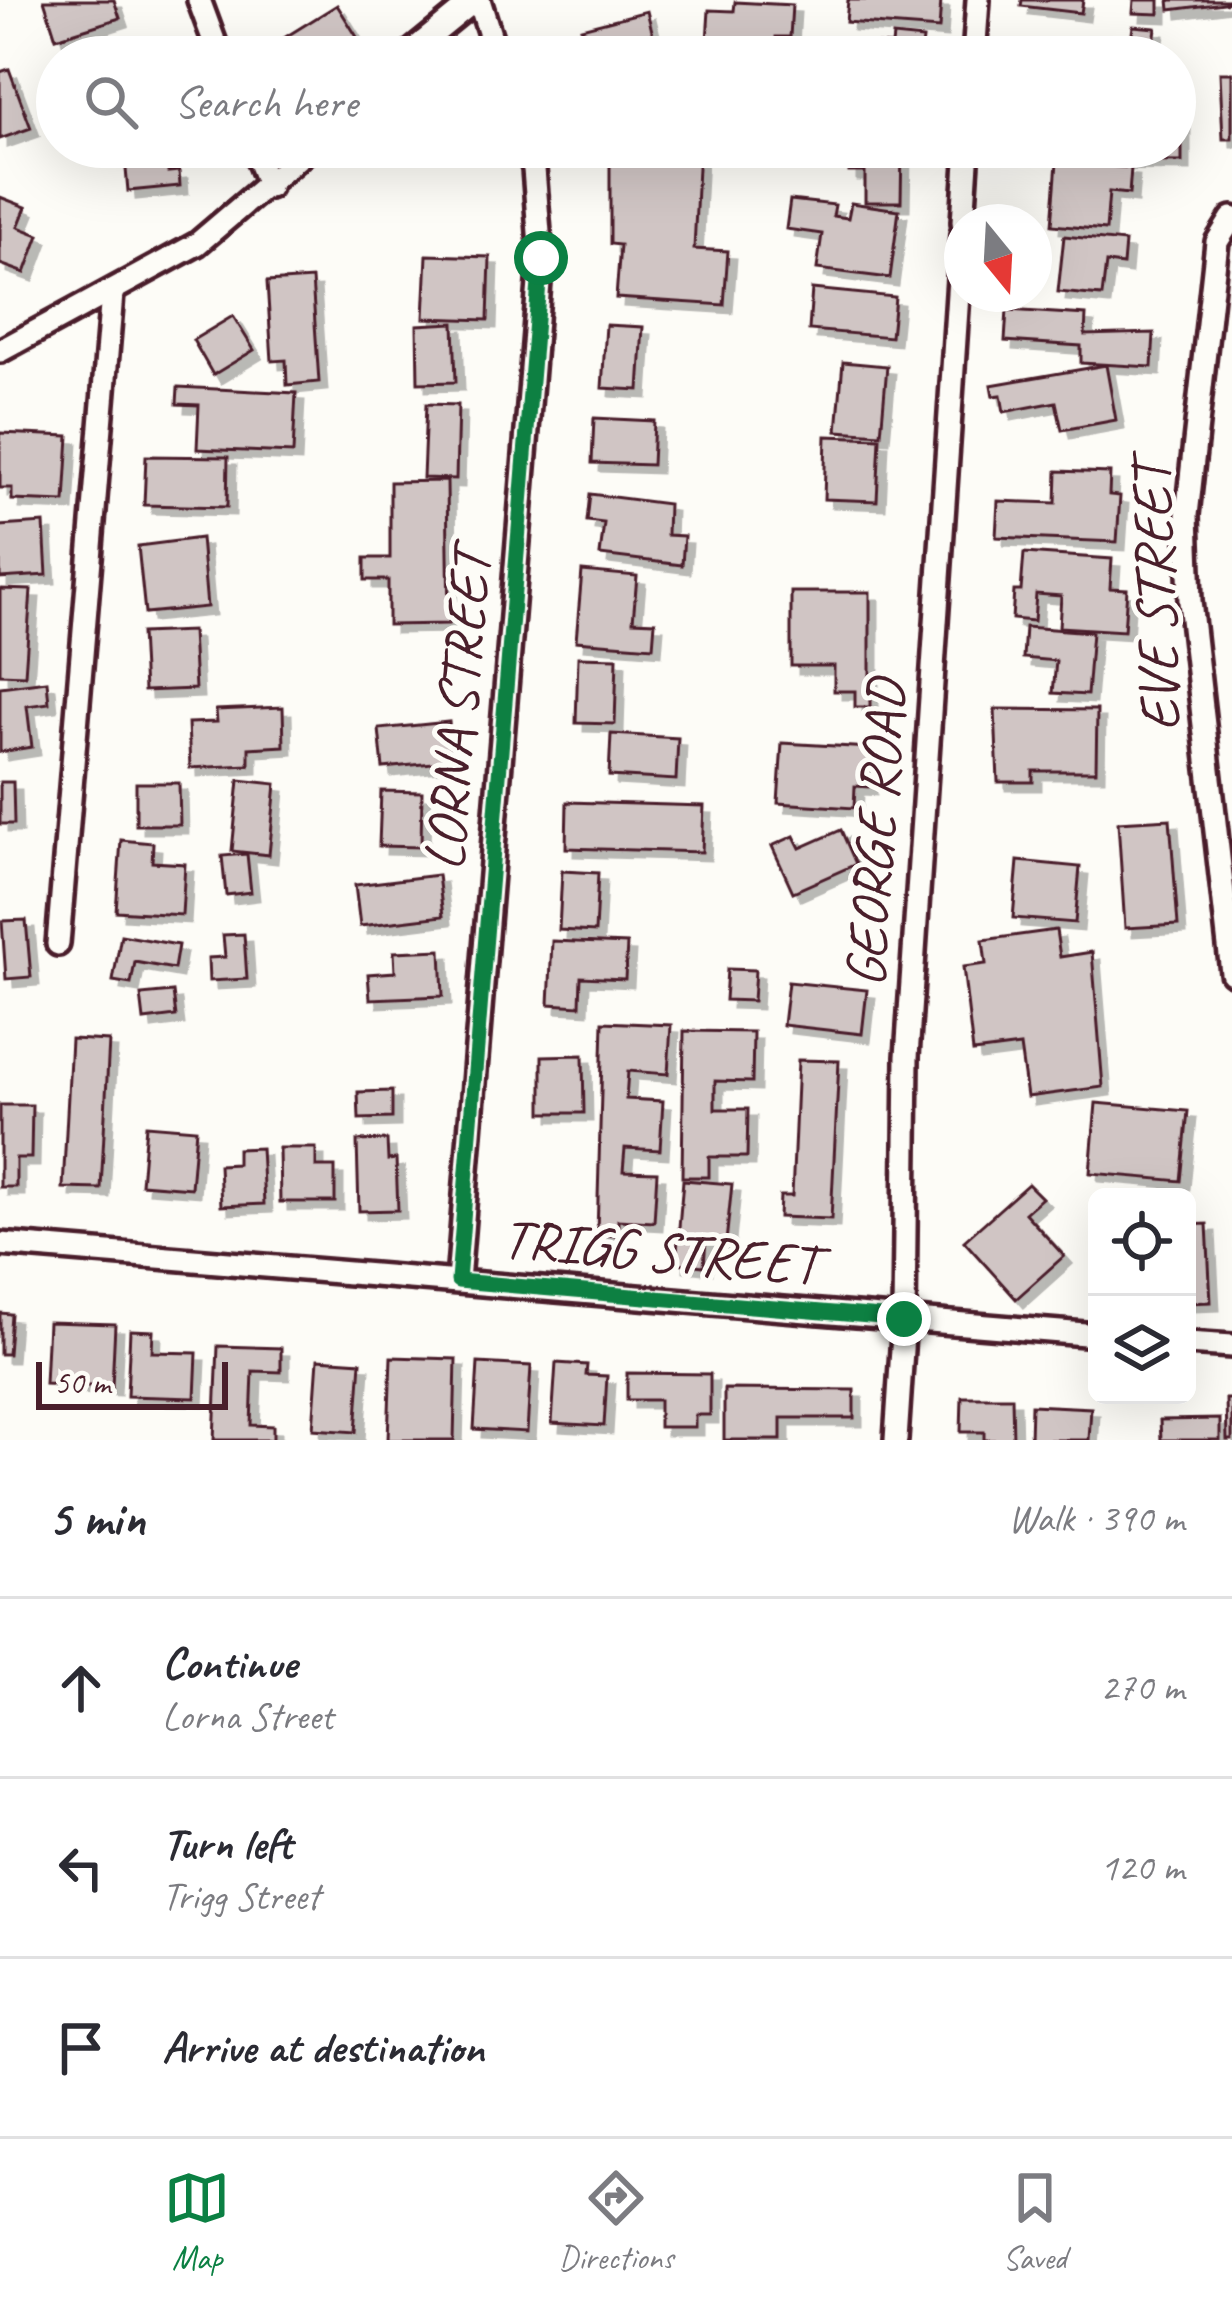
<!DOCTYPE html>
<html lang="en">
<head>
<meta charset="utf-8">
<style>
	:root { --surface:#fff; --page:#f7f7f7; --text:#2b2b33; --muted:#7c7c81; --line:#e1e1e2; --accent:#0b8043 }
	body { margin:0; font-family:Caveat,sans-serif; background:var(--page); color:var(--text) }
	.controls { position:absolute; right:36px; bottom:36px; display:grid; overflow:hidden; border-radius:18px; box-shadow:0 12px 48px #0002 }
	.controls button { width:108px; height:108px; display:grid; place-items:center; padding:0; border:0; border-bottom:3px solid var(--line); background:var(--surface); color:var(--text); font:60px sans-serif }
	.compass { position:absolute; left:944px; top:204px; width:108px; height:108px; border-radius:50%; background:var(--surface); box-shadow:0 12px 48px #0002; rotate:162deg }
	.scale { position:absolute; left:36px; bottom:30px; width:192px; box-sizing:border-box; padding-left:12px; border:6px solid #4a1f2b; border-top:0; font-size:33px; line-height:42px; white-space:nowrap; color:#4a1f2b; -webkit-text-stroke:9px #fdfcf7; paint-order:stroke }
	.stop { position:absolute; width:36px; height:36px; margin:-27px; border:9px solid #0b8043; border-radius:50%; background:#fff }
	.stop.end { background:#0b8043; border-color:#fff; box-shadow:0 3px 12px #0008 }
	.list { margin:0; padding:0; list-style:none }
	h2 { display:flex; justify-content:space-between; align-items:center; height:156px; margin:0; padding:0 48px; font-size:51px }
	h2 small { font-size:39px; font-weight:400; color:var(--muted) }
	.list li { display:grid; grid-template-columns:78px 1fr auto; gap:36px; align-items:center; box-sizing:border-box; height:180px; padding:0 48px; border-top:3px solid var(--line) }
	.list b { display:block; font-size:45px; white-space:nowrap }
	.list p { margin:0; font-size:39px; white-space:nowrap; color:var(--muted) }
	.list em { font-size:39px; font-style:normal; color:var(--muted) }
	.icon { flex:none; width:66px; height:66px; fill:none; stroke:currentColor; stroke-width:2; stroke-linecap:round; stroke-linejoin:round }
	.map { position:relative; flex:none; width:1232px; height:1440px; overflow:hidden }
	.search { position:absolute; background:var(--surface); box-shadow:0 12px 48px #0002; left:36px; right:36px; top:36px; height:132px; display:flex; align-items:center; gap:30px; box-sizing:border-box; padding:0 42px; border-radius:66px; color:var(--muted); font-size:45px }
	.sheet { height:696px; background:var(--surface) }
	nav { display:flex; justify-content:space-around; align-items:center; box-sizing:border-box; height:168px; border-top:3px solid var(--line); background:var(--surface); font-size:33px; color:var(--muted) }
	nav a { display:grid; justify-items:center; gap:6px }
	nav .on { color:var(--accent) }
	.map>svg:first-child { display:block }
	.building { fill:#d0c5c4; stroke:#4a1f2b; stroke-width:3; filter:url(#shadow) }
	.lines { fill:none; stroke-linecap:round; stroke-linejoin:round }
	.minor-casing { stroke:#4a1f2b; stroke-width:30 }
	.minor { stroke:#fdfcf7; stroke-width:21 }
	.route { stroke:#0b8043; stroke-width:15 }
	.labels { text-anchor:middle; stroke-width:10; stroke-linejoin:round; paint-order:stroke }
	.street-label { font-size:57px; fill:#4a1f2b; stroke:#fdfcf7 }
</style>
</head>
<body>
<div class="map">
<svg width="1232" height="1440" viewBox="0 0 1232 1440">
	<defs>
		<filter id="shadow"><feDropShadow dx="8" dy="8" stdDeviation="0" flood-color="#0004"/></filter>
	</defs>
	<rect width="100%" height="100%" fill="#fdfcf7"/>
	<filter id="ink" filterUnits="userSpaceOnUse"><feTurbulence type="fractalNoise" baseFrequency=".00833" numOctaves="2"/><feDisplacementMap in="SourceGraphic" scale="24" xChannelSelector="R" yChannelSelector="G"/><feConvolveMatrix kernelMatrix="1 2 1 2 8 2 1 2 1" color-interpolation-filters="sRGB"/></filter>
	<g filter="url(#ink)">
		<g class="building">
			<path d="M44,0H114L120,18L56,38Z"/>
			<path d="M848,0H941L939,29L846,22Z"/>
			<path d="M1022,0H1083L1081,13L1021,6Z"/>
			<path d="M1134,0H1159V14L1133,13Z"/>
			<path d="M1169,0H1232V2L1170,10Z"/>
			<path d="M735,2L792,5L790,37H776L775,57H706L709,10L734,11Z"/>
			<path d="M337,5L357,37L324,57H278L271,46Z"/>
			<path d="M647,11L657,51L684,45L687,57H588L581,28Z"/>
			<path d="M1133,26L1156,28L1152,57H1129Z"/>
			<path d="M893,36L923,39L921,57H873L874,44L892,45Z"/>
			<path d="M9,69L31,128L0,139V72Z"/>
			<path d="M1220,73H1232V139H1223Z"/>
			<path d="M1175,115H1182V162L1081,161V147H1175Z"/>
			<path d="M124,147H166L168,172L179,171L180,186L128,191Z"/>
			<path d="M610,147H699L694,249L728,251L724,305L616,298L620,245L610,244Z"/>
			<path d="M849,147H902L901,202H865V172H849Z"/>
			<path d="M1057,162L1131,168L1129,194L1109,192L1106,230L1052,225Z"/>
			<path d="M0,197L26,207L18,227L39,235L25,273L0,264Z"/>
			<path d="M790,200L835,205L833,216L848,218L851,203L899,210L890,278L817,269L822,234L786,229Z"/>
			<path d="M1064,236L1125,242L1123,265L1106,263L1102,296L1058,292Z"/>
			<path d="M427,255L490,257L488,320L424,318Z"/>
			<path d="M312,279L319,382L287,385L286,360L272,361L267,282Z"/>
			<path d="M812,289L895,297L891,337L809,330Z"/>
			<path d="M1007,310L1086,315L1085,335L1154,333L1152,367L1081,363V346L1005,341Z"/>
			<path d="M233,316L254,350L213,375L193,340Z"/>
			<path d="M454,323L456,382L418,383L417,325Z"/>
			<path d="M606,325L643,327L639,390L602,388Z"/>
			<path d="M843,362L887,366L881,434L837,431Z"/>
			<path d="M1106,365L1116,420L1062,430L1056,402L1004,412L1001,395L993,396L991,385Z"/>
			<path d="M178,387L296,393L293,453L197,449L199,405L177,404Z"/>
			<path d="M426,404L458,405L456,479L423,478Z"/>
			<path d="M594,418L654,421L652,465L592,463Z"/>
			<path d="M0,433L69,436L65,502L12,500V488H0Z"/>
			<path d="M826,436L880,438L877,501L824,499Z"/>
			<path d="M146,456L228,457L227,507L144,505Z"/>
			<path d="M1057,471L1110,473L1109,495L1120,496L1117,542L996,537L998,501L1056,503Z"/>
			<path d="M447,481L449,624L388,625V580H365V558H390V482Z"/>
			<path d="M590,494L668,504L667,535L684,536L682,565L600,555L604,523L587,521Z"/>
			<path d="M44,523L47,575L0,578V526Z"/>
			<path d="M201,538L207,607L145,613L138,546Z"/>
			<path d="M1024,553L1112,559L1110,588L1127,589L1124,631L1059,627L1061,596L1036,594L1034,621L1012,619L1014,591H1021Z"/>
			<path d="M582,571L637,576L633,621L655,622L653,647L576,641Z"/>
			<path d="M0,589L31,590L25,675L0,674Z"/>
			<path d="M791,592H870V707H855V691H834V666H791Z"/>
			<path d="M1025,627L1092,632L1087,695L1053,693L1056,661L1023,658Z"/>
			<path d="M192,631L195,689L144,691L141,633Z"/>
			<path d="M578,657L617,658L615,724L576,723Z"/>
			<path d="M47,681L49,703L27,706L32,747L0,752V687Z"/>
			<path d="M283,707L284,746L249,748V765L190,768L188,723L217,722L216,710Z"/>
			<path d="M995,709L1097,710L1096,771H1033V782H998Z"/>
			<path d="M449,722L453,761L383,768L379,729Z"/>
			<path d="M611,734L678,738L676,780L609,776Z"/>
			<path d="M782,743L870,748L868,787L855,786L854,808L778,803Z"/>
			<path d="M239,780L276,784L269,855L232,851Z"/>
			<path d="M0,782H13L14,824H0Z"/>
			<path d="M136,783H179L180,825H136Z"/>
			<path d="M381,791L422,792L421,847L379,846Z"/>
			<path d="M567,802L704,806L702,852L566,848Z"/>
			<path d="M1170,819L1178,925L1125,928L1118,822Z"/>
			<path d="M841,830L856,864L793,892L772,846L794,836L800,848Z"/>
			<path d="M121,840L153,843L152,862L185,864L182,915L116,911Z"/>
			<path d="M247,854L251,892L226,895L222,856Z"/>
			<path d="M1018,861L1080,867L1075,923L1013,918Z"/>
			<path d="M562,871L598,873L595,932L559,930Z"/>
			<path d="M438,875L443,916L360,926L355,885Z"/>
			<path d="M26,920L31,977L6,979L2,921Z"/>
			<path d="M1056,930L1060,957L1092,952L1103,1087L1027,1097L1020,1046L973,1052L963,967L986,964L983,940Z"/>
			<path d="M244,934L247,979L209,981L208,958L225,957L223,935Z"/>
			<path d="M121,935L178,945L174,969L135,962L131,984L113,981Z"/>
			<path d="M552,941L627,944L625,979L581,977L580,1006L549,1004Z"/>
			<path d="M441,950L443,996L370,999L368,974L395,972L394,952Z"/>
			<path d="M727,969L755,970L753,1001L725,1000Z"/>
			<path d="M788,982L867,990L862,1034L783,1025Z"/>
			<path d="M173,992L176,1016L144,1020L141,995Z"/>
			<path d="M603,1022L671,1025L668,1074L628,1071L626,1099L663,1101L660,1150L625,1148L623,1171L657,1172L654,1222L618,1220V1236L597,1234Z"/>
			<path d="M684,1031L753,1032L752,1082L715,1081V1109H748L747,1157H709V1177H682Z"/>
			<path d="M71,1039L109,1041L101,1189L63,1188Z"/>
			<path d="M583,1055L584,1113H542V1056Z"/>
			<path d="M798,1060L839,1061L831,1219L779,1217L780,1196H792Z"/>
			<path d="M392,1091V1118L359,1119L358,1092Z"/>
			<path d="M1096,1103L1188,1111L1181,1181L1090,1173Z"/>
			<path d="M0,1105H32L31,1158H16V1187H0Z"/>
			<path d="M146,1125L196,1129L191,1188L141,1184Z"/>
			<path d="M387,1140L388,1160L396,1159L398,1210L359,1211L357,1141Z"/>
			<path d="M261,1148L264,1204L221,1206L219,1165L237,1164V1149Z"/>
			<path d="M279,1148H316V1167H335V1202H280Z"/>
			<path d="M683,1180L732,1184L726,1242L706,1240L704,1266L676,1263Z"/>
			<path d="M1028,1184L1042,1198L1025,1213L1064,1256L1016,1299L964,1241Z"/>
			<path d="M1207,1224L1211,1302L1187,1303V1225Z"/>
			<path d="M0,1313L11,1314L8,1354H0Z"/>
			<path d="M48,1322L115,1324L112,1387L45,1384Z"/>
			<path d="M130,1330L153,1331L152,1352L197,1353L195,1398L127,1396Z"/>
			<path d="M218,1346L281,1348V1372L253,1371L251,1425L273,1426V1440H214Z"/>
			<path d="M391,1357L456,1359L454,1440H388Z"/>
			<path d="M318,1359L361,1362L356,1432L313,1429Z"/>
			<path d="M478,1363L531,1366L527,1432L474,1429Z"/>
			<path d="M556,1363L587,1365L586,1375L607,1376L604,1426L552,1423Z"/>
			<path d="M627,1373L710,1374V1415H695V1427H659V1400H627Z"/>
			<path d="M724,1389L854,1390V1418H781V1440H724Z"/>
			<path d="M962,1397H1012L1013,1440H984V1432H961Z"/>
			<path d="M1226,1399H1232V1440H1227Z"/>
			<path d="M1031,1405L1091,1408L1089,1440H1030Z"/>
			<path d="M1220,1419V1440H1161L1160,1420Z"/>
		</g>
		<g class="lines">
			<defs>
				<g id="minor">
					<path d="M199,0L220,57"/>
					<path d="M479,0L497,57"/>
					<path d="M405,57L475,0"/>
					<path d="M974,57L978,0"/>
					<path d="M253,147L269,187"/>
					<path d="M1232,218L1217,242L1187,515L1190,601L1232,973"/>
					<path d="M963,222L968,147"/>
					<path d="M0,351L197,244L311,147"/>
					<path d="M58,944L112,294"/>
					<path d="M0,1244L1097,1335"/>
					<path d="M458,1281L541,258L534,169L527,147"/>
					<path d="M1187,1343L1232,1346"/>
					<path d="M896,1440L904,1319L907,1057L962,234"/>
				</g>
			</defs>
			<use href="#minor" class="minor-casing"/>
			<use href="#minor" class="minor"/>
		</g>
	</g>
	<g class="lines" filter="url(#ink)">
		<path class="route" d="M541,258L458,1281L904,1319"/>
	</g>
	<g class="labels">
		<g class="street-label">
			<text transform="translate(1154 597) rotate(-92)" y="20">EVE STREET</text>
			<text transform="translate(456 710) rotate(-85)" y="20">LORNA STREET</text>
			<text transform="translate(874 833) rotate(-86)" y="20">GEORGE ROAD</text>
			<text transform="translate(660 1250) rotate(5)" y="20">TRIGG STREET</text>
		</g>
	</g>
</svg>
<div class="controls">
<button><svg class="icon" aria-label="locate" viewBox="0 0 24 24"><circle cx="12" cy="12" r="6"/><path d="M12 2v4M12 18v4M2 12h4M18 12h4"/></svg></button>
<button><svg class="icon" aria-label="layers" viewBox="0 0 24 24"><path d="M12 4l9 5-9 5-9-5zM3 14l9 5 9-5"/></svg></button>
</div>
<svg class="compass" viewBox="-18 -18 36 36"><path d="M0-13l5 13h-10z" fill="#e53935"/><path d="M0 13l5-13h-10z" fill="#7c7c81"/></svg>
<div class="scale">50 m</div>
<div class="stop" style="left:541px;top:258px"></div>
<div class="stop end" style="left:904px;top:1319px"></div>
<div class="search"><svg class="icon" aria-label="search" viewBox="0 0 24 24"><circle cx="10" cy="10" r="6"/><path d="M15 15l6 6"/></svg>Search here</div>
</div>
<section class="sheet">
<h2>5 min<small>Walk · 390 m</small></h2>
<ul class="list">
<li><svg class="icon" aria-label="ahead" viewBox="0 0 24 24"><path d="M12 20V5M6 11l6-6 6 6"/></svg><div><b>Continue</b><p>Lorna Street</p></div><em>270 m</em></li>
<li><svg class="icon" aria-label="left" viewBox="0 0 24 24"><path d="M17 20v-9H6M10 6l-5 5 5 5"/></svg><div><b>Turn left</b><p>Trigg Street</p></div><em>120 m</em></li>
<li><svg class="icon" aria-label="arrive" viewBox="0 0 24 24"><path d="M6 21V4h12l-3 4 3 4H6"/></svg><div><b>Arrive at destination</b></div></li>
</ul>
</section>
<nav>
<a class="on"><svg class="icon" aria-label="map" viewBox="0 0 24 24"><path d="M3 6l6-2 6 2 6-2v14l-6 2-6-2-6 2zM9 4v14M15 6v14"/></svg>Map</a>
<a><svg class="icon" aria-label="directions" viewBox="0 0 24 24"><path d="M12 3l9 9-9 9-9-9zM9 14v-3h6M13 9l2 2-2 2"/></svg>Directions</a>
<a><svg class="icon" aria-label="saved" viewBox="0 0 24 24"><path d="M7 4h10v16l-5-4-5 4z"/></svg>Saved</a>
</nav>
</body>
</html>
